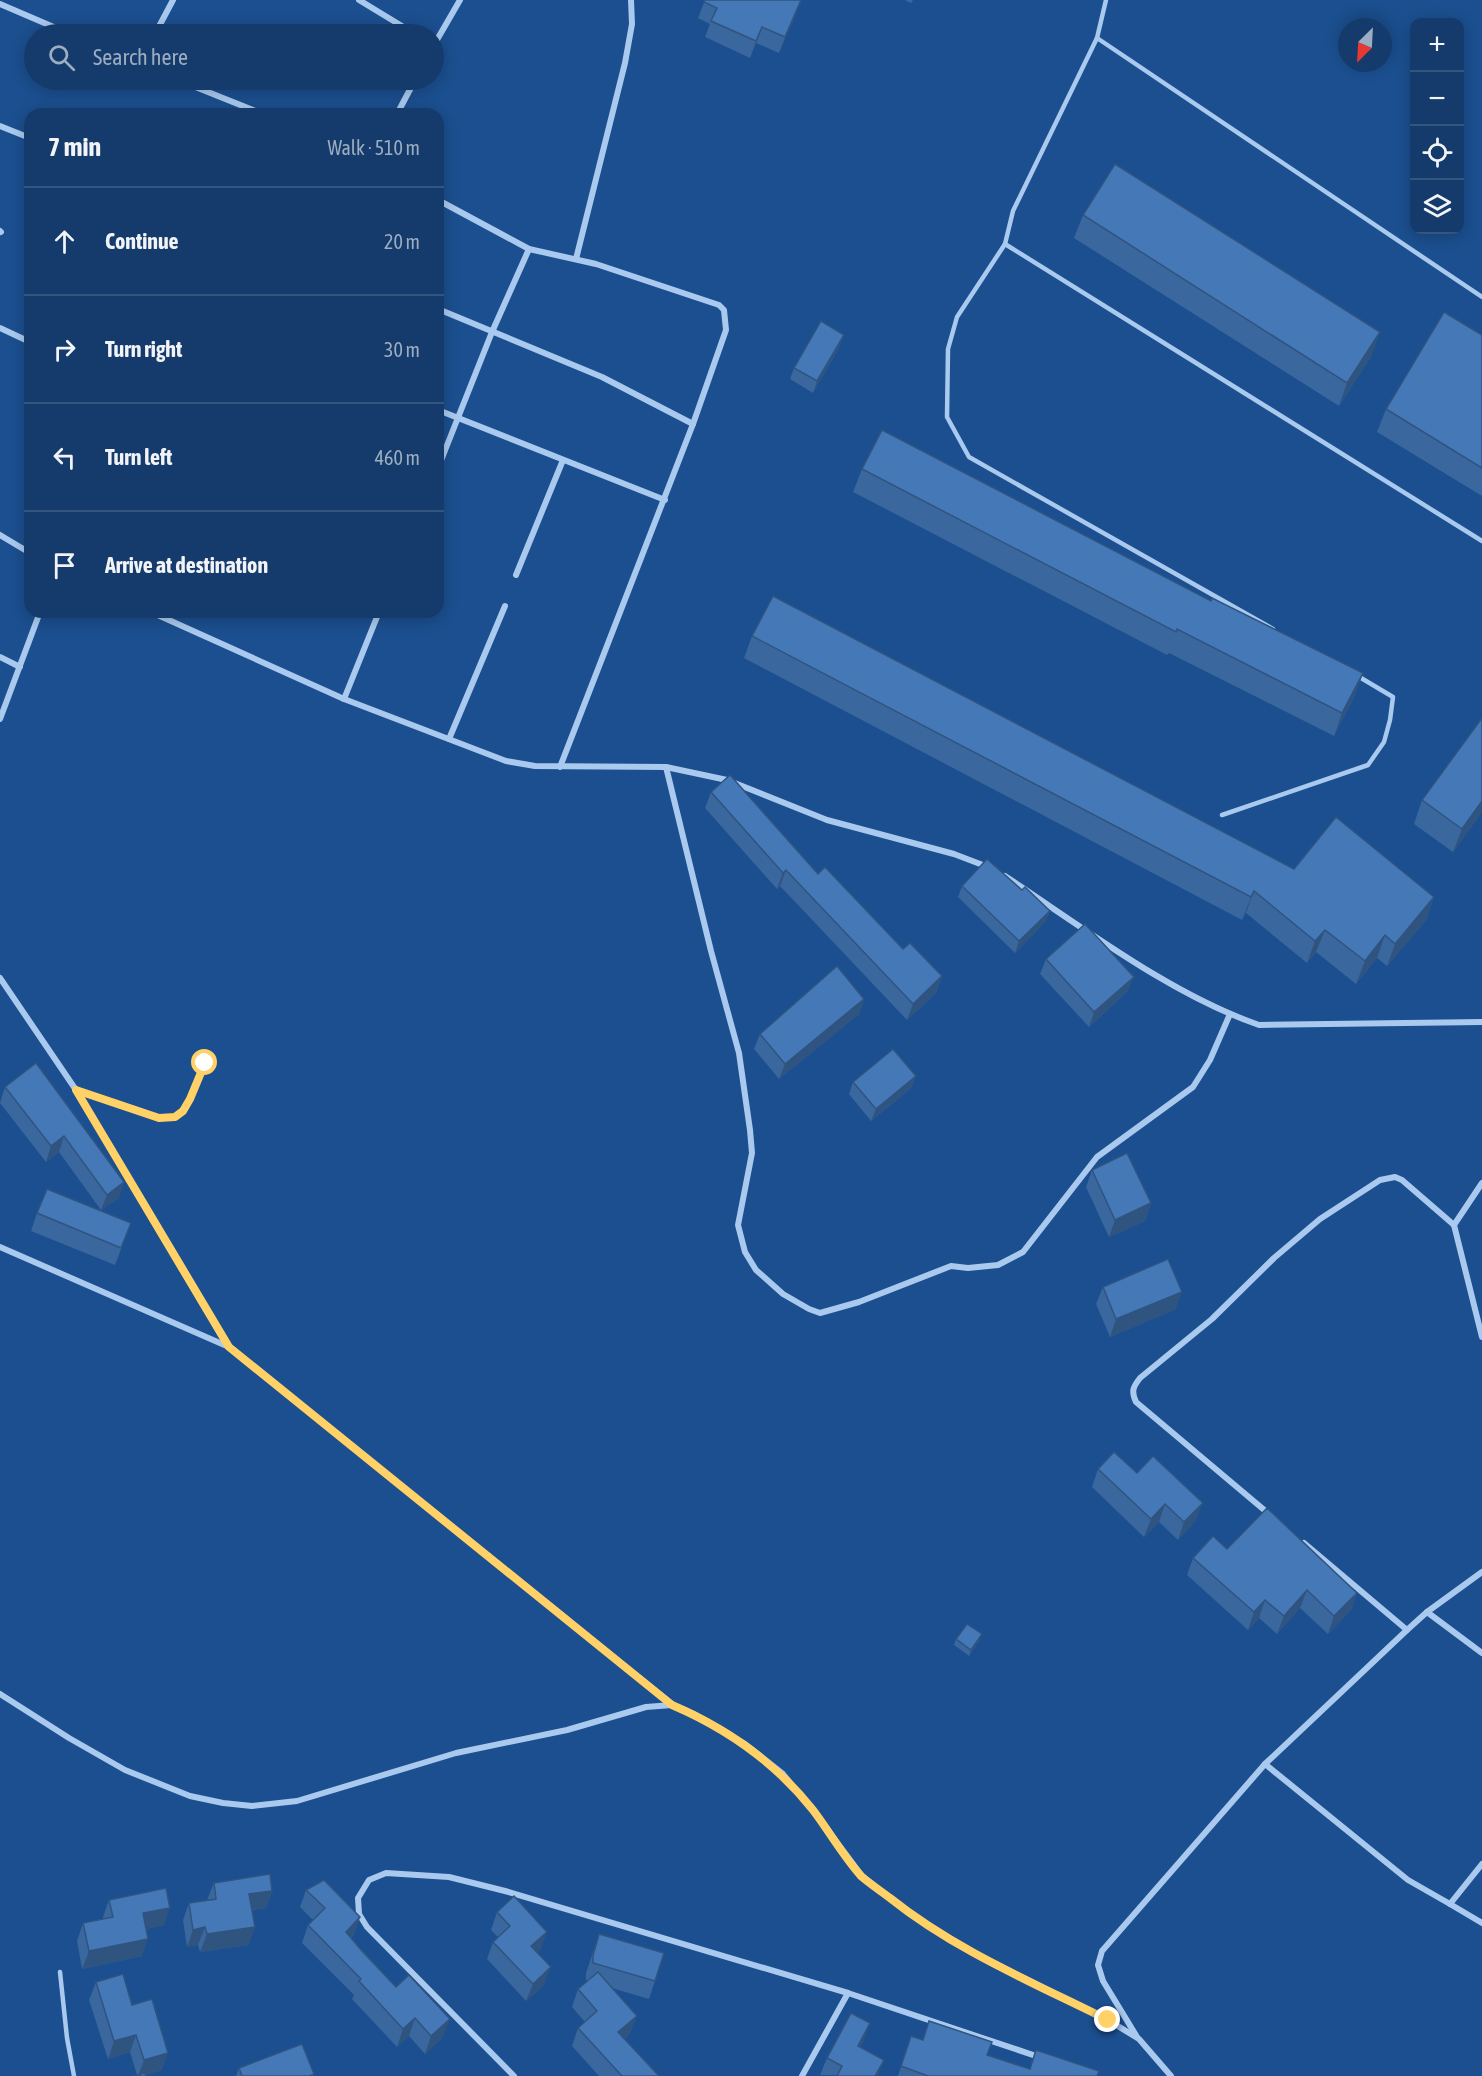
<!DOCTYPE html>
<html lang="en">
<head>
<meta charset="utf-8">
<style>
	:root { --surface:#143b6b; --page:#214673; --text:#f1f3f6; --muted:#9dadc1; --line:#33557e }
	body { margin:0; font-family:"Asap Condensed",sans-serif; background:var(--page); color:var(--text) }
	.controls { position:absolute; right:18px; top:18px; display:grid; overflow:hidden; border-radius:12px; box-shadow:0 3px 15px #0003 }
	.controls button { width:54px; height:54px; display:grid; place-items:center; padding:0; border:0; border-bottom:2px solid var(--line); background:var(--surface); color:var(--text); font:30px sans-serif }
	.compass { position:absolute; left:1338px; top:18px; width:54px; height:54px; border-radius:50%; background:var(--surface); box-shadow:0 3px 15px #0003; rotate:204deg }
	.stop { position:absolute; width:18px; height:18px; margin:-14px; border:4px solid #ffd166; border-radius:50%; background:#fff }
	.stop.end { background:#ffd166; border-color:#fff; box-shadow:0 2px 6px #0008 }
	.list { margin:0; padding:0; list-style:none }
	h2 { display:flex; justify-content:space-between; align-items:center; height:78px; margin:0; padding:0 24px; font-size:26px }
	h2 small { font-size:20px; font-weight:400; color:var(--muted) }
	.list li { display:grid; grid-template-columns:39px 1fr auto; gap:18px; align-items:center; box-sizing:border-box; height:108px; padding:0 24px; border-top:2px solid var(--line) }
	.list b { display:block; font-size:22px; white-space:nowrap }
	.list em { font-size:20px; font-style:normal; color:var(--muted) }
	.icon { flex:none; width:33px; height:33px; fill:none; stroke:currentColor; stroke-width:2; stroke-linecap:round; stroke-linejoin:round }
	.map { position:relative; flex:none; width:1482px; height:2076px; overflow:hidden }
	.search { position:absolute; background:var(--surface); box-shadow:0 3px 15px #0003; left:24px; top:24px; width:420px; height:66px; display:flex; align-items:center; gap:15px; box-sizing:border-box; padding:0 21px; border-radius:33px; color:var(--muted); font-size:22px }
	.panel { position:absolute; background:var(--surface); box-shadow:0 3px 15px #0003; left:24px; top:108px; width:420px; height:510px; border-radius:18px }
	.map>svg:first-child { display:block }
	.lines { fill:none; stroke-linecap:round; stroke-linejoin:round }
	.service { stroke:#a9c9ee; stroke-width:4.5 }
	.minor { stroke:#a9c9ee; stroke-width:6 }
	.wall { fill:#3a679d }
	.shaded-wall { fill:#305480 }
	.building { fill:#4478b7; stroke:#305480; stroke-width:1.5 }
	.route { stroke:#ffd166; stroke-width:8 }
</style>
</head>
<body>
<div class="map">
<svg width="1482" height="2076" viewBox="0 0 1482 2076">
	<rect width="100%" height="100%" fill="#1b4f8f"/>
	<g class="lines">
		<g class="service">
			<path d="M1106,0L1097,38L1013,211L1005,244L957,317L948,349L947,417L969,457L1273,629"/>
			<path d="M1097,38L1482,297"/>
			<path d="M1005,244L1482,541"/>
			<path d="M1222,815L1368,765L1384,742L1390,720L1393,697L1356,675"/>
			<path d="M76,1090L159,1118L175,1117L183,1111L190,1099L205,1063"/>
			<path d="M60,1972L67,2038L74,2076"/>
		</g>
		<g class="minor">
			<path d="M359,0L415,34"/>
			<path d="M0,4L70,34"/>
			<path d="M155,34L173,0"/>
			<path d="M434,45L460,0"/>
			<path d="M178,80L263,114"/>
			<path d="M397,114L415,80"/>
			<path d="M0,126L30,138"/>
			<path d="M438,200L529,249L596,264L719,305L724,310L726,330L693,424L560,767"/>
			<path d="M0,231L1,232"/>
			<path d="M576,259L625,63L632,24L631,0"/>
			<path d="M438,309L602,377L693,424"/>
			<path d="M0,328L30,342"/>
			<path d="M438,410L665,500"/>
			<path d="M438,468L492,332L529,249"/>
			<path d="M0,535L30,553"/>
			<path d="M516,575L563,460"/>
			<path d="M151,612L344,699L506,761L535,766L666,767L727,780L827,820L954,854L988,867"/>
			<path d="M0,657L20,667"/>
			<path d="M344,699L379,612"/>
			<path d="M0,719L40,612"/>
			<path d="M449,739L505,606"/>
			<path d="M666,767L711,951L739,1053L750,1130L752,1153L738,1225L745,1252L756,1270L783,1294L809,1309L820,1313L859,1302L951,1266L968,1268L998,1265L1023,1252L1097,1157L1193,1087L1210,1060L1230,1014"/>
			<path d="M1005,876C1084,928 1170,994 1259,1025L1482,1022"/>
			<path d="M0,978L76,1090L228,1347"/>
			<path d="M1482,1183L1454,1225L1482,1337"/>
			<path d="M0,1247L229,1347L672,1704"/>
			<path d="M1269,1514L1136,1402C1131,1391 1133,1387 1140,1378L1212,1319L1274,1258L1320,1219L1380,1180L1395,1177L1402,1180L1454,1225"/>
			<path d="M1482,1572L1427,1612L1482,1653"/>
			<path d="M1407,1630L1427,1612"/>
			<path d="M0,1694L69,1738L125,1770L190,1796L223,1803L252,1806L297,1801L456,1753L567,1730L646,1707L672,1705L694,1714L745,1744L782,1773L812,1809L862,1876L910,1914L966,1949L1108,2020L1139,2039L1171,2076"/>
			<path d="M1265,1764L1408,1880L1450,1904"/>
			<path d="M1482,1864L1450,1904L1482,1923"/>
			<path d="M1137,2037L1103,1981L1098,1965L1102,1951L1265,1764L1407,1630L1304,1543"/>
			<path d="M514,2076L367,1927L359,1914L358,1898L369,1880L386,1873L449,1877L505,1891L848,1993L1042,2058"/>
			<path d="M802,2076L848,1993"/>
		</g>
	</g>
	<g class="wall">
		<path d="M705,0H802L779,53L756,43L750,58L705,37L710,24L698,18Z"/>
		<path d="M905,0H913L911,3Z"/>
		<path d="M1083,215L1372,355L1339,406L1074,238Z"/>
		<path d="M1482,335V496L1377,432L1386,409Z"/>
		<path d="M840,346L813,393L790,379L794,368Z"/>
		<path d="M862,469L1211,601L1363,673L1354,697L1334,736L1169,653L1167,655L853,492Z"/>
		<path d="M752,636L1294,869L1434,897L1426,920L1387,966L1377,958L1356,984L1316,952L1307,963L1246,913L1242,920L744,658Z"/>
		<path d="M1482,718V812L1453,852L1414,824L1422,800Z"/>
		<path d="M711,792L818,874L903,949L942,976L936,993L907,1020L780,886L777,889L705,808Z"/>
		<path d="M962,886L1022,890L1050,911L1045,922L1015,953L958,897Z"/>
		<path d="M1046,959L1128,991L1089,1027L1040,974Z"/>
		<path d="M864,999L859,1014L779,1079L754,1049L760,1034Z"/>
		<path d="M36,1063L119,1198L101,1210L59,1152L46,1162L0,1103L5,1087Z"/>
		<path d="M916,1076L911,1088L871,1121L849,1094L853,1082Z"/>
		<path d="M1092,1170L1151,1203L1145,1221L1109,1237L1086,1187Z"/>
		<path d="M37,1213L131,1223L115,1265L31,1231Z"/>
		<path d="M1103,1287L1176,1309L1110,1337L1096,1304Z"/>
		<path d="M1098,1469L1137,1473L1196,1520L1178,1540L1159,1522L1144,1537L1092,1487Z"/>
		<path d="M1227,1549L1357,1593L1351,1610L1328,1634L1300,1608L1277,1634L1259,1618L1248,1630L1187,1575L1193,1558Z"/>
		<path d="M956,1639L980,1640L969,1656L954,1645Z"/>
		<path d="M214,1883L272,1891L266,1908L252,1910L255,1927L248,1945L200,1952L198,1945L187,1947L183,1920L189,1903L207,1900Z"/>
		<path d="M306,1890L360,1917L354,1934L351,1938L396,1987L443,2037L425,2054L409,2036L397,2047L352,1999L354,1995L302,1943L308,1925L313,1920L300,1907Z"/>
		<path d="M109,1900L164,1925L146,1929L142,1956L82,1969L77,1941L83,1923L103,1919V1917Z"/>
		<path d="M497,1912L541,1949L537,1952L544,1985L526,2001L487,1959L493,1942L498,1937L491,1930Z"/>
		<path d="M599,1934L655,1981L649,1999L612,1988L630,2033L624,2039L659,2076H599L572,2046L578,2028L585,2022L572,2007L578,1989L588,1981L586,1980V1973Z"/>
		<path d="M96,1982L132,2005L162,2070L145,2075H137L130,2052L108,2059L89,2000Z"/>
		<path d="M911,2036L922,2040L987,2055L1030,2069L1097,2076H898Z"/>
		<path d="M864,2040L860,2047L875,2076L820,2075L827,2058Z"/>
		<path d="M239,2068L314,2074L313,2076H236Z"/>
	</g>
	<g class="shaded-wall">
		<path d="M801,0H802L779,53L785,37Z"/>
		<path d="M762,27L756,43L750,58L756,41Z"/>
		<path d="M1380,332L1372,355L1339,406L1347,383Z"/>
		<path d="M844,335L840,346L813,393L817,381Z"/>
		<path d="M1363,673L1354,697L1334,736L1342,713Z"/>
		<path d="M1482,801V812L1453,852L1462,829Z"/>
		<path d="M786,870L780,886L777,889L783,873Z"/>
		<path d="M1254,891L1246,913L1242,920L1251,897Z"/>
		<path d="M1434,897L1426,920L1387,966L1395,944Z"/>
		<path d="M1050,911L1045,922L1015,953L1019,941Z"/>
		<path d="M1325,930L1316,952L1307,963L1315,941Z"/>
		<path d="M1385,935L1377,958L1356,984L1365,961Z"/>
		<path d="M942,976L936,993L907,1020L913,1004Z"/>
		<path d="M1134,977L1128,991L1089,1027L1094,1012Z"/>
		<path d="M864,999L859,1014L779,1079L785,1064Z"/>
		<path d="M916,1076L911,1088L871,1121L876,1109Z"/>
		<path d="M64,1136L59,1152L46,1162L51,1146Z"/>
		<path d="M124,1182L119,1198L101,1210L107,1195Z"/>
		<path d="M1151,1203L1145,1221L1109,1237L1115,1220Z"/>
		<path d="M1182,1292L1176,1309L1110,1337L1116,1319Z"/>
		<path d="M1203,1503L1196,1520L1178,1540L1184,1522Z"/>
		<path d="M1165,1504L1159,1522L1144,1537L1151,1519Z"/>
		<path d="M1307,1590L1300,1608L1277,1634L1284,1616Z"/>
		<path d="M1357,1593L1351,1610L1328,1634L1334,1616Z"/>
		<path d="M1265,1600L1259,1618L1248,1630L1254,1612Z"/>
		<path d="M982,1634L980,1640L969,1656L971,1650Z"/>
		<path d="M272,1891L266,1908L243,1911L249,1894Z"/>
		<path d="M170,1908L164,1925L137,1931L143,1913Z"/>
		<path d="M360,1917L354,1934L339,1949L346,1932Z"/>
		<path d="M205,1927L198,1945L187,1947L193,1930Z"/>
		<path d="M255,1927L248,1945L200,1952L207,1934Z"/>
		<path d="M547,1932L541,1949L525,1964L531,1946Z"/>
		<path d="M148,1939L142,1956L82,1969L89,1951Z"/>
		<path d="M551,1967L544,1985L526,2001L533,1984Z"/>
		<path d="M637,2016L630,2033L612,2050L618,2032Z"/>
		<path d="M415,2018L409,2036L397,2047L403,2029Z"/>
		<path d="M450,2019L443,2037L425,2054L431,2036Z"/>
		<path d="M870,2023L864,2040L851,2063L858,2046Z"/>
		<path d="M136,2035L130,2052L108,2059L114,2041Z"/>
		<path d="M168,2053L162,2070L143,2076H138L144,2060Z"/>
		<path d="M884,2060L878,2076H875Z"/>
	</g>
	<g class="building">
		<path d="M705,0H801L785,37L762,27L756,41L711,21L717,8L704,2Z"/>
		<path d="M1115,164L1380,332L1347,383L1083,215Z"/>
		<path d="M1444,312L1482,335V468L1386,409Z"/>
		<path d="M821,321L844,335L817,381L794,368Z"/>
		<path d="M882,430L1211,601L1212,598L1363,673L1342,713L1177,629L1176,632L862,469Z"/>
		<path d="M773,596L1294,869L1336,817L1434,897L1395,944L1385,935L1365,961L1325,930L1315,941L1254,891L1251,897L752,636Z"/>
		<path d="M1482,718V801L1462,829L1422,800Z"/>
		<path d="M730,775L818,874L825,867L903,949L910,943L942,976L913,1004L786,870L783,873L711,792Z"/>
		<path d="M987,859L1022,890L1025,887L1050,911L1019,941L962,886Z"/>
		<path d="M1085,924L1134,977L1094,1012L1046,959Z"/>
		<path d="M837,966L864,999L785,1064L760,1034Z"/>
		<path d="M893,1049L916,1076L876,1109L853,1082Z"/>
		<path d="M36,1063L124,1182L107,1195L64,1136L51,1146L5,1087Z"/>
		<path d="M1127,1153L1151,1203L1115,1220L1092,1170Z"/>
		<path d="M47,1189L131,1223L121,1248L37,1213Z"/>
		<path d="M1168,1259L1182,1292L1116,1319L1103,1287Z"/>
		<path d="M1114,1452L1137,1473L1153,1456L1203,1503L1184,1522L1165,1504L1151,1519L1098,1469Z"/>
		<path d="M1267,1508L1357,1593L1334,1616L1307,1590L1284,1616L1265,1600L1254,1612L1193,1558L1213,1536L1227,1549Z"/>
		<path d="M967,1624L982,1634L971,1650L956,1639Z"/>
		<path d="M270,1874L272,1891L249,1894L255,1927L207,1934L205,1927L193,1930L189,1903L216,1899L214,1883Z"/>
		<path d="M324,1880L360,1917L346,1932L362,1951L396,1987L409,1975L450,2019L431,2036L415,2018L403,2029L359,1981L361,1979L308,1925L325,1908L306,1890Z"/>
		<path d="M166,1888L170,1908L143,1913L148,1939L89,1951L83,1923L113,1917L109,1900Z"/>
		<path d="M514,1896L547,1932L531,1946L551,1967L533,1984L493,1942L510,1926L497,1912Z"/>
		<path d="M599,1934L664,1953L655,1981L593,1963V1956Z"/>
		<path d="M598,1972L637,2016L618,2032L659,2076H622L578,2028L597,2011L578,1989Z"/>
		<path d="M123,1974L132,2005L152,1999L168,2053L144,2060L136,2035L114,2041L96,1982Z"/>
		<path d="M851,2013L870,2023L858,2046L884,2060L875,2076H837L842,2066L827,2058Z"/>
		<path d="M929,2021L992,2042L987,2055L1030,2069L1036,2050L1099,2071L1097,2076H928L901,2066L911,2036L923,2040Z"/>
		<path d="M302,2044L314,2074L309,2076H242L239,2068Z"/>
		<path d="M145,2073L146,2076H133Z"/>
	</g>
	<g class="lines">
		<path class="route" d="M205,1063L190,1099L183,1111L175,1117L159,1118L76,1090L229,1347L672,1705C728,1729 775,1762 813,1810C829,1831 843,1856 861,1876C870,1884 881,1891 890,1898C955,1950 1034,1983 1108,2020"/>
	</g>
</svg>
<div class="controls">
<button>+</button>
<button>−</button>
<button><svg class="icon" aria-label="locate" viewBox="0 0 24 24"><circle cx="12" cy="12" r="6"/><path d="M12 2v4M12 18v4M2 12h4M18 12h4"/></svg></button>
<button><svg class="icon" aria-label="layers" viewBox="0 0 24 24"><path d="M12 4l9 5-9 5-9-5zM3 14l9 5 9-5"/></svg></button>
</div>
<svg class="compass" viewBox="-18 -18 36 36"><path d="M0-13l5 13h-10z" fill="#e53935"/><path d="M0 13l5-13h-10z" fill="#9dadc1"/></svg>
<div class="stop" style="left:205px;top:1063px"></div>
<div class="stop end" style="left:1108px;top:2020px"></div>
<div class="search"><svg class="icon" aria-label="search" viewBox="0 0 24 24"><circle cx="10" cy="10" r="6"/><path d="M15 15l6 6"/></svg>Search here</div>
<section class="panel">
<h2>7 min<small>Walk · 510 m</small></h2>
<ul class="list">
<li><svg class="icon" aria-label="ahead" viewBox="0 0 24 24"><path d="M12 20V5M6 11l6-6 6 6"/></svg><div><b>Continue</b></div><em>20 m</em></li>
<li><svg class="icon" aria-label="right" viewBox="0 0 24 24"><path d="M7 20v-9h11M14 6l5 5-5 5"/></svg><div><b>Turn right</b></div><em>30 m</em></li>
<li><svg class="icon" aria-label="left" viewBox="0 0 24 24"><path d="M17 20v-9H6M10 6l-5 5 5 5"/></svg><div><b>Turn left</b></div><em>460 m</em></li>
<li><svg class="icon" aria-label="arrive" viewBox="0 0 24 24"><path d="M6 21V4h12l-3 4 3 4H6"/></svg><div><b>Arrive at destination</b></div></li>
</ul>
</section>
</div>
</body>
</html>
